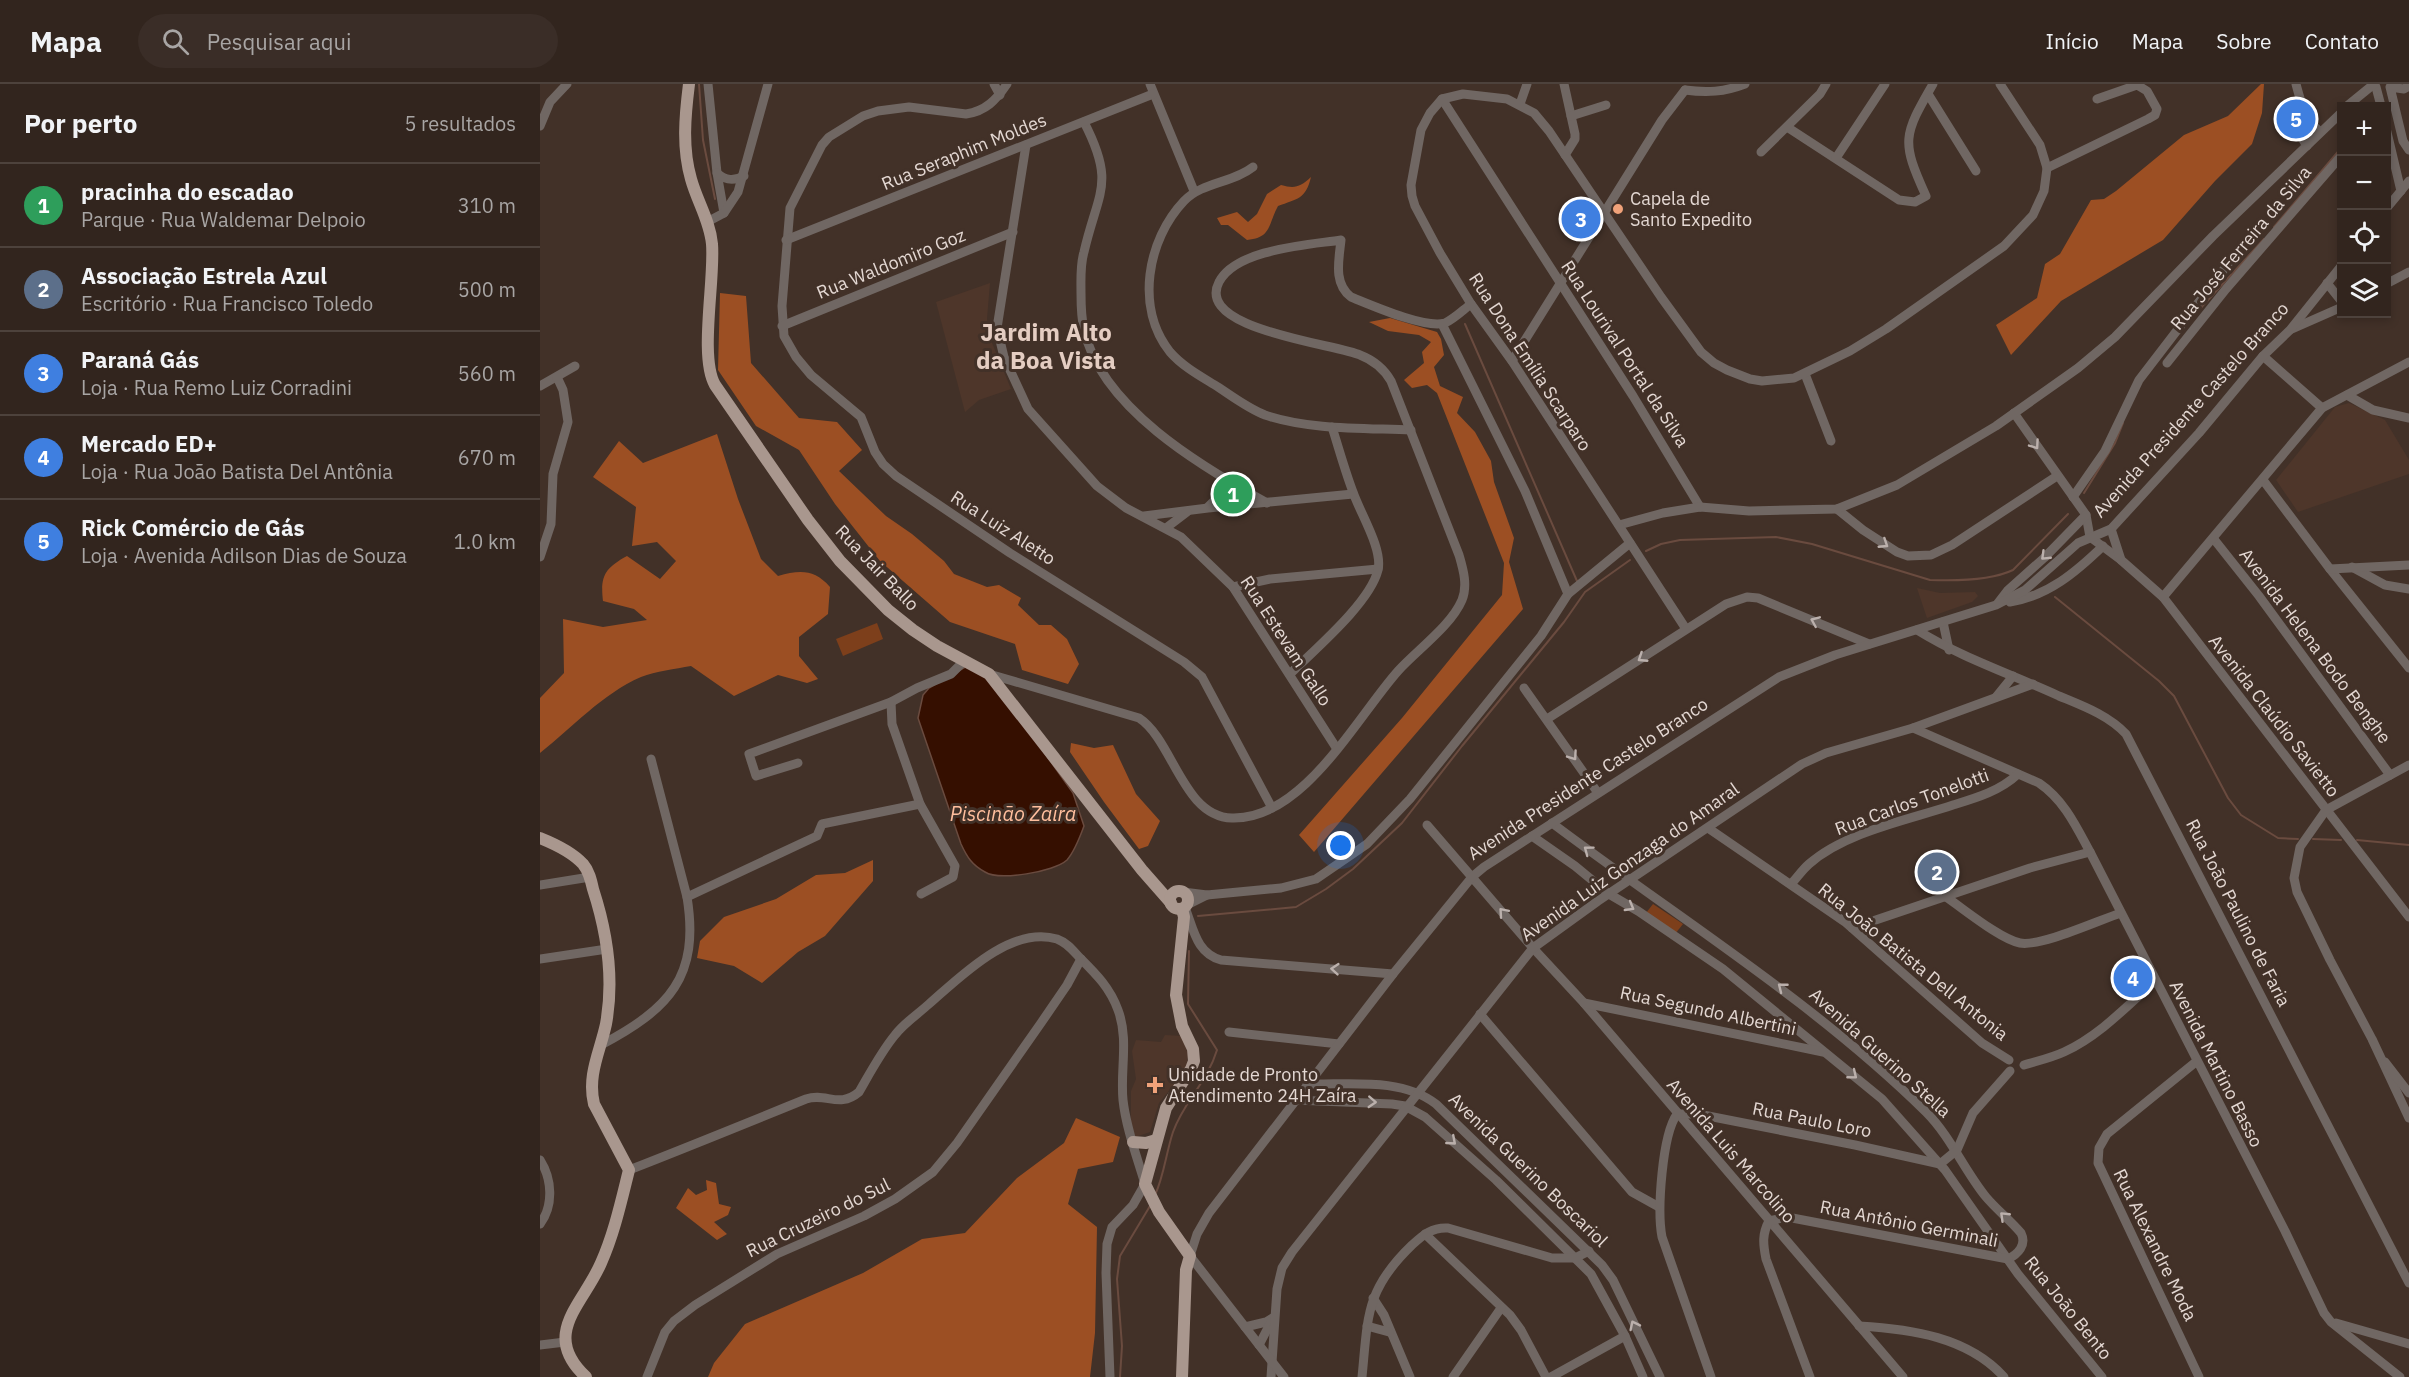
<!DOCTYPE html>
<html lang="pt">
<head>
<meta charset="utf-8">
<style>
	:root { --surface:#32251e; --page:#3a2d27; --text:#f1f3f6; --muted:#a8a5a4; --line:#4d423c; --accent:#d93025 }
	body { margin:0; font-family:"IBM Plex Sans",sans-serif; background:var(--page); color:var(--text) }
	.controls { position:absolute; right:18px; top:18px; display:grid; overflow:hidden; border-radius:0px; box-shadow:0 3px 9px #0003 }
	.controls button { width:54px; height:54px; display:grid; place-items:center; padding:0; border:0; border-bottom:2px solid var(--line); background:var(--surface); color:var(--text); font:30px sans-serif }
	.you { position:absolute; left:801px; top:762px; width:21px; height:21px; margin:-15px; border:4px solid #fff; border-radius:50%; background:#1a73e8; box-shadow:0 0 0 9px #1a73e833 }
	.badge { display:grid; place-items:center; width:39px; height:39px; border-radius:50%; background:var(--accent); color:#fff; font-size:20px; font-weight:700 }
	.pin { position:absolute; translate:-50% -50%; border:3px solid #fff; box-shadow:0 2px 6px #0006 }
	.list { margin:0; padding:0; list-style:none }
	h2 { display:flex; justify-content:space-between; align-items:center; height:78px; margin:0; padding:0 24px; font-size:26px }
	h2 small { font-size:20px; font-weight:400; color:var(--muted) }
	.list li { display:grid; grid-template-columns:39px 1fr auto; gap:18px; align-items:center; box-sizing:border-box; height:84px; padding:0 24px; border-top:2px solid var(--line) }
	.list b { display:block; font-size:22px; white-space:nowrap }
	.list p { margin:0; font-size:20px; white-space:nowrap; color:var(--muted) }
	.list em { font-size:20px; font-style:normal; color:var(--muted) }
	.icon { flex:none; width:33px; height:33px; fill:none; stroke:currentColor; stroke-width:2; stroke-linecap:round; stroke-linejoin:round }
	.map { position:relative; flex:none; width:1869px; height:1293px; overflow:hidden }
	header { display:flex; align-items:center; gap:36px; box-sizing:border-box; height:84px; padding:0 30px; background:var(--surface); border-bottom:2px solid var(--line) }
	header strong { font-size:28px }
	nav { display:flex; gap:33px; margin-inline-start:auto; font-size:21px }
	.search { width:420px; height:54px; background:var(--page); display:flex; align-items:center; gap:15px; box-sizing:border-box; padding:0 21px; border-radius:33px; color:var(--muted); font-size:22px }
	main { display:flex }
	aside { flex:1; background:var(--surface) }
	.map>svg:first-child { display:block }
	.built { fill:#4e362a }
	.green { fill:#7d3f1b }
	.forest { fill:#9c4f23 }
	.water { fill:#350f00; stroke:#6a4b3f; stroke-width:1.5 }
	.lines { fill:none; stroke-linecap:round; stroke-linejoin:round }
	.stream { stroke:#6a4b3f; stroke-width:2 }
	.minor { stroke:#706763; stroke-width:9 }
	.major { stroke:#a9978e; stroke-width:12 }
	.oneway { stroke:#bbb0ac }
	.poi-dot { fill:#f0a27a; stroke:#423128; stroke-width:2 }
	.labels { text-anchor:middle; stroke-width:6; stroke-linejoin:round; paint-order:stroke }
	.street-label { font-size:18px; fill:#e4d8d3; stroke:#423128 }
	.poi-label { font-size:18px; fill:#e4d8d3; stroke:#423128; text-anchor:start }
	.water-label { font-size:20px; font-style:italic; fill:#ffbe9d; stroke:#423128 }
	.district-label { font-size:24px; font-weight:bold; fill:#e4cdc2; stroke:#423128 }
</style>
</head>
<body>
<header>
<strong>Mapa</strong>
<div class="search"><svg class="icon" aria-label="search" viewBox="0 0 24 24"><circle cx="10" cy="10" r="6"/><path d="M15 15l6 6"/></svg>Pesquisar aqui</div>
<nav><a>Início</a><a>Mapa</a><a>Sobre</a><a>Contato</a></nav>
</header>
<main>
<aside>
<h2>Por perto<small>5 resultados</small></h2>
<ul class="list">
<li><span class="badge" style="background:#2e9e5b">1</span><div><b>pracinha do escadao</b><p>Parque · Rua Waldemar Delpoio</p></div><em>310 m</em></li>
<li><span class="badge" style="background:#5c6f8a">2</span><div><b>Associação Estrela Azul</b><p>Escritório · Rua Francisco Toledo</p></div><em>500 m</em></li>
<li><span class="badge" style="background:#3f7fe0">3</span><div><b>Paraná Gás</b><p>Loja · Rua Remo Luiz Corradini</p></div><em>560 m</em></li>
<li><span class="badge" style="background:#3f7fe0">4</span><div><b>Mercado ED+</b><p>Loja · Rua João Batista Del Antônia</p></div><em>670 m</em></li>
<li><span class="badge" style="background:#3f7fe0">5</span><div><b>Rick Comércio de Gás</b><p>Loja · Avenida Adilson Dias de Souza</p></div><em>1.0 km</em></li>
</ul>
</aside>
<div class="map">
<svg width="1869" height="1293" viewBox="0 0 1869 1293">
	<rect width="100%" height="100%" fill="#423128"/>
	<g class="built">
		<path d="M450,199L447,235L450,254L471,305L439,316L425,328L396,218Z"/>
		<path d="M1809,319L1845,336L1869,376V390L1758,428L1736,396L1795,323Z"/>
		<path d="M1377,504L1400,509L1435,508L1438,512L1432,518L1387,534Z"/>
		<path d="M625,951L643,952L648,971L646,986L619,1019L610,1048L595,1053L591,1040V1007L596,995L592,967L596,956L621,958Z"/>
	</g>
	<g class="green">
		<path d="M685,402L717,417H684Z"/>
		<path d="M337,539L343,555L303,572L296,555Z"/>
		<path d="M1113,820L1143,840L1135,850L1106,829Z"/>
	</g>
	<g class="forest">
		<path d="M1721,0H1724L1722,29L1712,60L1675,97L1623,156L1521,217L1471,271L1456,241L1497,214L1505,180L1520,170L1551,116L1564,115L1576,107L1644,51L1688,32Z"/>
		<path d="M771,93C766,115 757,115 738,122C728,140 732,154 707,156L688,141H681L677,134L697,128L708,138L717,130L727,110L741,101C755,105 760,103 771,93Z"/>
		<path d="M180,209L206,212L211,279L259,334L297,338L322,366L299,387L346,432L372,450L404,477L414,490L447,503L459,501L481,514L478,521L499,541H511L527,555L539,580L528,600L482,586L475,560L410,538L340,477L295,420L259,366L216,342L178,286Z"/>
		<path d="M850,234L897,248L901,255L904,271L894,283L900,302L923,313L917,329L935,348L951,377L954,398L974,454L969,478L983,525L774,768L759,751L862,634L962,511L964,479L897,309L887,301L872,304L864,296L884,279L882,268L891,258L879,251L848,247L829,238Z"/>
		<path d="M177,350L198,415L221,475L238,492C260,486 274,485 290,503L288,530L259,553V572L278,595L267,599L238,591L194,612L151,582C135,585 116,587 101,593C62,610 33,643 0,669V614L24,589L23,535L63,543L107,536L94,525L63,517C60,492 65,484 87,472L120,495L136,477L117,458L92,462L96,423L53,393L79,357L103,379Z"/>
		<path d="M531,659L554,664L573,661L596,710L620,737L608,762L599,765L564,718L530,668Z"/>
		<path d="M333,776V797L285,852L258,868L222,899L194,882L157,874L160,857L184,833L236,815L276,791L305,789Z"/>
		<path d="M536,1034L580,1053L573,1078L538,1085L528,1120L557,1143L555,1249L550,1293H168L174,1279L205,1240L323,1189L382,1155L425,1149L477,1094L524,1059Z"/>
		<path d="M166,1096L176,1099L179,1120L191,1123L188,1131L174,1138L187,1150L177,1156L136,1124L148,1104L156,1111L167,1106Z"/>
	</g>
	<path class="water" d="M427,582L445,592L496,657L533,709L544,742C540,753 535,767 527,776C514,788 459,797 445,788C432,781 427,773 421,760L378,634L383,611L389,604Z"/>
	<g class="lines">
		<g class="stream">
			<path d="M159,0L163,56L175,115"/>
			<path d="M1734,143L1802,63"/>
			<path d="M1657,228L1724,155"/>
			<path d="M925,240L1037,497"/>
			<path d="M1544,409L1575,359L1583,339"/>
			<path d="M1106,467L1121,460L1140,456L1236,453L1272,460L1390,496C1416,497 1450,497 1473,486L1528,430"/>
			<path d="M1515,513L1619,597L1634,612L1688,714L1701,731L1738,754L1758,755"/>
			<path d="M1773,755L1801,756"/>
			<path d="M1817,756L1869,761"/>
			<path d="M658,832L756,823L786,805L813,785L862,739L922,662L1024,538L1045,508L1090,476"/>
			<path d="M615,1111C624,1092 626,1069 633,1048C644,1017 667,999 677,966L648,920L649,867"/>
			<path d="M580,1293L582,1262L577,1195L580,1172L610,1122"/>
		</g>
		<g class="minor">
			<path d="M168,0L177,89L184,129"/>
			<path d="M454,0L460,11"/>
			<path d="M467,0C456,16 446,27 426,30L369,23L338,27L323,32L289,53L282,61L250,124L242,222L244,252L256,273L271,291L321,333L335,368L343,380L356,392L470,469L644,578L662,593L732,724"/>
			<path d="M610,0L654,107"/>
			<path d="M1024,0L1035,50V55L1025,71"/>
			<path d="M1756,0C1761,19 1765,35 1780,48"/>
			<path d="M1869,2L1864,5L1850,3L1863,57L1869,66"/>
			<path d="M1836,3L1841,22"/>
			<path d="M1145,6C1167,9 1184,8 1205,0"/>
			<path d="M1388,10L1436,87"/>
			<path d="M902,15L1093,312L1160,423"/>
			<path d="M980,20L987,0"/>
			<path d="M1807,22L1834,0"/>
			<path d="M1760,26L1762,54L1767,62"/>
			<path d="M1031,32L1066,21"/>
			<path d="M544,38C576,100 558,107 544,168C540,181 541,195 541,209C541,221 541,233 544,245C560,323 662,383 727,419"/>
			<path d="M0,42L10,18L27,0"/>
			<path d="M1247,43L1359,116L1375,118L1386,112C1361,57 1363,52 1393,0"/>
			<path d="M1846,44L1861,107"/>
			<path d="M486,61L457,244L464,273L488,325L557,402L586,424L641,453L693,503L797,665"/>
			<path d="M1221,68L1280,10L1286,0"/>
			<path d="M1296,74L1345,0"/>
			<path d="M713,83C693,99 662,98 644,117C607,156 595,224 630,268C643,283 662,293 678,303C693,313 709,325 725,331C769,346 825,344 871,346"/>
			<path d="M1507,84L1608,35L1615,31L1617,25L1607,7L1597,1L1557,15"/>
			<path d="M177,89C186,97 194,97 204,92"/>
			<path d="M1846,125L1869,97"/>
			<path d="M167,138L184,129L198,108L228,0"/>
			<path d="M246,156L613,10"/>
			<path d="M1787,199L1802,218"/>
			<path d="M1846,200L1869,188"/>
			<path d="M902,240L985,407L1028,510"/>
			<path d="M242,242L473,148"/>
			<path d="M1752,245L1802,223"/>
			<path d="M1723,272L1782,324"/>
			<path d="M972,277L1122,36L1145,6"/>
			<path d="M1627,279L1686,205L1802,71"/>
			<path d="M1265,290L1291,357"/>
			<path d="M0,302L35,282"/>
			<path d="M1807,311L1833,326L1869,334"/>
			<path d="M1474,329L1546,431L1550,453L1581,476L1623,513L1869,833"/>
			<path d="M1723,396L1790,485L1869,584"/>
			<path d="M1533,413L1565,367L1599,296L1688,180"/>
			<path d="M668,423L681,410L685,396"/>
			<path d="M1297,425L1323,446L1357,468L1368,472L1391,471L1412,461L1517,392"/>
			<path d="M604,432L668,424L813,410"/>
			<path d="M1079,441L1123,429L1160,423L1209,427L1297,425L1357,401L1456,342L1538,284L1575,253L1673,152L1802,28"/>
			<path d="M626,444L647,428"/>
			<path d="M1571,445L1581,476"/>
			<path d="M1673,454L1719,512L1850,691"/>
			<path d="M0,473L11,440L13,390L28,338L23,306L17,293"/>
			<path d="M1812,483L1845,501L1869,505"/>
			<path d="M1790,485L1869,481"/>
			<path d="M693,503L730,495L838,485"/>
			<path d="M1623,513L1782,324L1869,278"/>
			<path d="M1470,518C1508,512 1536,488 1563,462"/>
			<path d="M1458,519L1468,506L1504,474L1546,431"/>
			<path d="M1403,538L1409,566"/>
			<path d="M1146,545L972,277L931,220L900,169L875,122L872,112L871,101L881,46L890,29L902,15L923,10L967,15L994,29L1009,47L1121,213L1161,268L1174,279L1187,286L1210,295L1222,297L1254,294L1310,267L1346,245L1464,162L1493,131L1504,107L1507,84L1500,61L1460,0"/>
			<path d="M1377,546C1422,574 1471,590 1519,612C1543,622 1568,631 1586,650L1869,1199"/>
			<path d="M449,590L599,634C633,656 643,733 692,734C763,736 817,633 858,587C877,566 911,542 922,516C928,501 923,485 919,471L851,297C844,285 833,276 820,271C797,260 654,246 679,198C696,165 768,161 801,156C799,176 793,199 811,213C831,221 885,245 905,239C914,235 923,226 931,220"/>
			<path d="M750,590C774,566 830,519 838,486C843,465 820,429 813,408C805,387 799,365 792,343"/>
			<path d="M984,604L1058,709"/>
			<path d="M1456,613L1473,592"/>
			<path d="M351,618L352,640L380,720L415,782L413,793L381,810"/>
			<path d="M1007,635L1186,520L1207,513L1218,514L1329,560"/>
			<path d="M1373,644L1499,699C1524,716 1536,742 1550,768L1745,1147L1784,1229L1791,1238L1860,1293"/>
			<path d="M258,679L216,692L209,670L351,618L377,604L411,590L424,577"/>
			<path d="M1869,681L1786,726L1760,763L1754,794L1757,808L1790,876L1832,955L1869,1034"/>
			<path d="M1012,739C1138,834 1273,917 1386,1028C1411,1053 1424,1086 1446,1113C1457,1126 1470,1136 1481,1149C1487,1161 1478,1170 1468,1175"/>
			<path d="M887,741L993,864L1044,919L1363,1293"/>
			<path d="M1168,744L1305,838L1442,959L1469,976"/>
			<path d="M992,752L1035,782L1069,810L1098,827L1183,885L1342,1015L1405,1086L1478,1190L1562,1293"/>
			<path d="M1251,800C1257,794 1262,786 1269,780C1305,748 1368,736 1413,721C1436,714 1460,707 1478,690"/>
			<path d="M0,801L50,793"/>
			<path d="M643,808L667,811L741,804L776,795L827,760L870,715L1001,552L1028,510L1090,459"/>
			<path d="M147,813L277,752L282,740L380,720"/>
			<path d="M1406,813C1424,825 1460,855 1480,859C1501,863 1559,836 1581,829"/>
			<path d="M647,821L667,811"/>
			<path d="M646,826C654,847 657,869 681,876L853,890"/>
			<path d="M1312,844L1490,784L1550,768"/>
			<path d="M0,875L67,865"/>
			<path d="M1044,919L1283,968"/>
			<path d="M940,930L1092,1108L1119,1123"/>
			<path d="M689,948L799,960"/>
			<path d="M61,961C129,925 160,893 147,813L111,675"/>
			<path d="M1657,977L1567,1050L1559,1064L1558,1079L1659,1293"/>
			<path d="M1845,978L1869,1009"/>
			<path d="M1484,981C1497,977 1511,974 1524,968C1559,952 1587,922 1615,897"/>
			<path d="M767,1000C809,1001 861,993 896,1020L1062,1181L1073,1196L1120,1293"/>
			<path d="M755,1016L852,1020L865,1022L885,1033L956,1096L1051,1190L1085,1252L1103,1293"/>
			<path d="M0,1076C12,1095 14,1121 0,1140"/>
			<path d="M89,1086C148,1063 207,1039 266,1015C286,1008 299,1025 319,1008C330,989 341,968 355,951C364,939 378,930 389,920C420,893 471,841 517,855C528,859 534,868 541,875C557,891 570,904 578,926C589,955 580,986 583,1016C586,1044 597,1073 605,1100L593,1121L572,1143L567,1160L566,1189L570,1293"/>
			<path d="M885,1150L970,1231L981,1246L1006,1293"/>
			<path d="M833,1214L844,1231L870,1293"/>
			<path d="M1796,1239L1869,1260"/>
			<path d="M827,1242L849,1248"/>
			<path d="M1319,1242C1371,1245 1428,1253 1464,1293"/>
			<path d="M705,1243L726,1238L734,1233"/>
			<path d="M0,1261L25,1258"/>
			<path d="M719,1261L733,1234"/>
			<path d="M107,1293L125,1248L134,1237L155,1221L237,1170L324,1132L355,1115L393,1088L417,1059L501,939L527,901L541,875"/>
			<path d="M731,1293L737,1205L742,1184L752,1168L993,864L1058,817L1262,680L1286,669L1373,644L1493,600"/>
			<path d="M744,1293L650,1172L657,1150L669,1129L853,890L932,793L944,783L1239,593L1295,571L1456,521L1485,506L1538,459L1571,445L1659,349L1723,272L1750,246L1802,181"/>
			<path d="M822,1293C828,1233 825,1206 872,1161C883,1151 892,1143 908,1144L1012,1174H1035L1049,1167"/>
			<path d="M913,1293L961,1224"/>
			<path d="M1011,1293L1085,1252"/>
			<path d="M1171,1293L1122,1153C1117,1127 1122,1051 1137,1030H1158L1315,1061L1400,1080L1417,1066L1433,1029L1470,987"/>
			<path d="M1270,1293L1226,1175C1223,1160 1222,1150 1229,1137L1247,1133L1468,1175"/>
		</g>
		<g class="major">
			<path d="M149,0C145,32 142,64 151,95C157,117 170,137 172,160C175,196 159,273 175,301L268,436L300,477L348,526L373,546L397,562L449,590L602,786L631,819"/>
			<path d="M0,754C15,760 32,768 43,780C49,787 51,796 53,805C67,848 74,896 66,940C60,968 47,991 54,1020L89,1086C81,1118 74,1150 61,1179C43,1221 0,1250 46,1293"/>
			<circle cx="639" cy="816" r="9"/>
			<path d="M593,1058L606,1059L616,1056"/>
			<path d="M642,1293L646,1186L650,1172L619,1128L605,1100L626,1024L651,985L654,977L653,965L642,942L636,911L644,833L642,825"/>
		</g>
	</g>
	<defs><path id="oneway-chevron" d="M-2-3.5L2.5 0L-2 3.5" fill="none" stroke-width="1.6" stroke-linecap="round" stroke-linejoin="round" transform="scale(1.5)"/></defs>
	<g class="oneway">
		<use href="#oneway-chevron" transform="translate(1495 361) rotate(55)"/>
		<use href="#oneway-chevron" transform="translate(1344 460) rotate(33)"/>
		<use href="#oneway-chevron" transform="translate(1505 472) rotate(136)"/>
		<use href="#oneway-chevron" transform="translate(1275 537) rotate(-157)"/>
		<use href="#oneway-chevron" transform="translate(1102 574) rotate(147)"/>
		<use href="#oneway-chevron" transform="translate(1033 672) rotate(55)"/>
		<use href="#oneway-chevron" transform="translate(1048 766) rotate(-143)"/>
		<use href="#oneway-chevron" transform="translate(1090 823) rotate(30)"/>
		<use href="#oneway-chevron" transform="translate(963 828) rotate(-131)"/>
		<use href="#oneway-chevron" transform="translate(795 885) rotate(-175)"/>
		<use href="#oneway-chevron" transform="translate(1242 903) rotate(-142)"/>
		<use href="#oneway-chevron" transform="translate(1313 991) rotate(39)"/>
		<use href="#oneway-chevron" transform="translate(832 1018) rotate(3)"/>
		<use href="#oneway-chevron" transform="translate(912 1057) rotate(41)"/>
		<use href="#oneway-chevron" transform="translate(1464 1132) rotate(-136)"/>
		<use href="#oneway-chevron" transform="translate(1094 1241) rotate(-116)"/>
	</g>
	<g class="poi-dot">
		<circle cx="1078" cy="125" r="6"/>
		<path d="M612 992h6v6h6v6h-6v6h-6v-6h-6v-6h6z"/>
	</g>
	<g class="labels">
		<g class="street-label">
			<text transform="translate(424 68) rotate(-22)" y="6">Rua Seraphim Moldes</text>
			<text transform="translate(1701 164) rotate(-50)" y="6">Rua José Ferreira da Silva</text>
			<text transform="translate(351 180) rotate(-22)" y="6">Rua Waldomiro Goz</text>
			<text transform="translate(1085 270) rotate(57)" y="6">Rua Lourival Portal da Silva</text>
			<text transform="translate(990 278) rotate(57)" y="6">Rua Dona Emília Scarparo</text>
			<text transform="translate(1651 326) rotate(-48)" y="6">Avenida Presidente Castelo Branco</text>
			<text transform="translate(463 444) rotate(33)" y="6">Rua Luiz Aletto</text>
			<text transform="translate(337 484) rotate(46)" y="6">Rua Jair Ballo</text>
			<text transform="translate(746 557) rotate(57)" y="6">Rua Estevam Gallo</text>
			<text transform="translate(1775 562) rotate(53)" y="6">Avenida Helena Bodo Benghe</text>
			<text transform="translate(1734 632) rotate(52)" y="6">Avenida Claúdio Savietto</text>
			<text transform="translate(1048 695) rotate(-33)" y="6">Avenida Presidente Castelo Branco</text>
			<text transform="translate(1372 718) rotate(-20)" y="6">Rua Carlos Tonelotti</text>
			<text transform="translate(1090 778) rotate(-35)" y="6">Avenida Luiz Gonzaga do Amaral</text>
			<text transform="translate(1698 829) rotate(63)" y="6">Rua João Paulino de Faria</text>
			<text transform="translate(1373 878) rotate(39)" y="6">Rua João Batista Dell Antonia</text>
			<text transform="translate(1168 927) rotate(12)" y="6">Rua Segundo Albertini</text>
			<text transform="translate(1340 969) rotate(42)" y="6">Avenida Guerino Stella</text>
			<text transform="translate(1676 980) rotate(63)" y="6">Avenida Martino Basso</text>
			<text transform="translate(1272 1036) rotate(11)" y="6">Rua Paulo Loro</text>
			<text transform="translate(1191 1067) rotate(49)" y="6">Avenida Luis Marcolino</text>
			<text transform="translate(988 1086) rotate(44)" y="6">Avenida Guerino Boscariol</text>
			<text transform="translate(278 1134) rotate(-26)" y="6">Rua Cruzeiro do Sul</text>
			<text transform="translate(1369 1140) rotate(11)" y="6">Rua Antônio Germinali</text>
			<text transform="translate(1615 1161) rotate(64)" y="6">Rua Alexandre Moda</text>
			<text transform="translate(1528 1224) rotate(51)" y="6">Rua João Bento</text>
		</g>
		<g class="poi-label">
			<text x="1090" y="121">Capela de<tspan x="1090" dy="21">Santo Expedito</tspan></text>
			<text x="628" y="997">Unidade de Pronto<tspan x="628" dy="21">Atendimento 24H Zaíra</tspan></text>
		</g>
		<g class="water-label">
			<text x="473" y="737">Piscinão Zaíra</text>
		</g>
		<g class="district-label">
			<text x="506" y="257">Jardim Alto<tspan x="506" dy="28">da Boa Vista</tspan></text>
		</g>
	</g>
</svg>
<div class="controls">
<button>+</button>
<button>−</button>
<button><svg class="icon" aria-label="locate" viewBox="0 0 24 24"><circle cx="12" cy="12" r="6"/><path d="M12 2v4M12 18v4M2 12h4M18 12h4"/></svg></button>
<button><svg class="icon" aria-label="layers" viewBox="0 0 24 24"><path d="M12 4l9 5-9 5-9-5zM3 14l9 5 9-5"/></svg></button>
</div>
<div class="you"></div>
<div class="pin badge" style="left:693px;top:410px;background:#2e9e5b">1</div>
<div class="pin badge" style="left:1397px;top:788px;background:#5c6f8a">2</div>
<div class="pin badge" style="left:1041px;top:135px;background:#3f7fe0">3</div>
<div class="pin badge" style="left:1593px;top:894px;background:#3f7fe0">4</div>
<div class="pin badge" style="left:1756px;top:35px;background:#3f7fe0">5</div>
</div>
</main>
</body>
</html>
